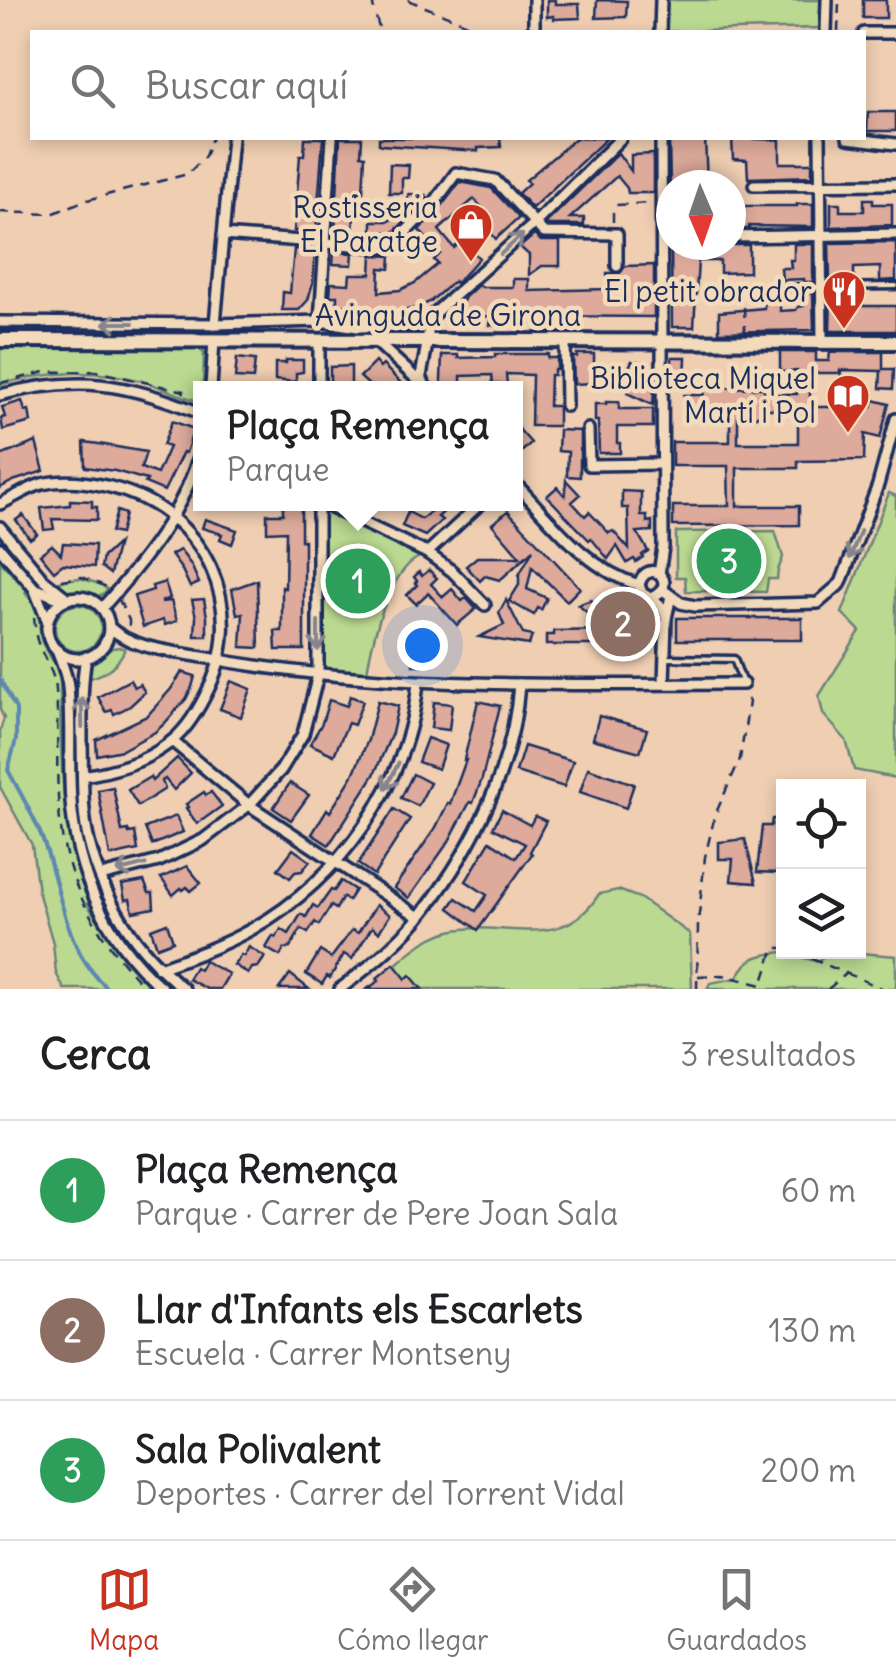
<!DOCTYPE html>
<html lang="es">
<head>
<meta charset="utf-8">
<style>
	:root { --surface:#fff; --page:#f6f6f6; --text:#202124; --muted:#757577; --line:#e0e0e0; --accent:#c8321e }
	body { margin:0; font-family:Delius,sans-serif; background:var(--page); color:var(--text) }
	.controls { position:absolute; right:30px; bottom:30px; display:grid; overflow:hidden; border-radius:0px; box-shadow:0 5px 15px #0003 }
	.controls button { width:90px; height:90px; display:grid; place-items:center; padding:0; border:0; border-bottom:2px solid var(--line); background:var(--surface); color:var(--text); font:50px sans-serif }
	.compass { position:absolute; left:656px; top:170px; width:90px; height:90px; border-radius:50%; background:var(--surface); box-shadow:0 5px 15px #0003; rotate:178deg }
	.you { position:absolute; left:422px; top:645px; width:35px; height:35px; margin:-25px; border:8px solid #fff; border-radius:50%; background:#1a73e8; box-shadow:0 0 0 15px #1a73e833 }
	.badge { display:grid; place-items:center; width:65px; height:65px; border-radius:50%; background:var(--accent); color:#fff; font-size:32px; font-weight:700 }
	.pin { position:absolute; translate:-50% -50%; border:5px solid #fff; box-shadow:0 2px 10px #0006 }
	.popup { position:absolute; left:193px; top:381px; width:330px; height:130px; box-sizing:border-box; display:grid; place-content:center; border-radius:0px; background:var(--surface); filter:drop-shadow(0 2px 8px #0005); font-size:32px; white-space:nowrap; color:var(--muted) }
	.popup b { font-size:38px; color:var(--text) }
	.popup::after { content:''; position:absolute; left:50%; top:100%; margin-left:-20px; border:20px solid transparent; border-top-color:var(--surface) }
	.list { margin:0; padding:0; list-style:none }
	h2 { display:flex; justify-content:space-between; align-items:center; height:130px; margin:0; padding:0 40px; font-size:42px }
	h2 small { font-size:32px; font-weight:400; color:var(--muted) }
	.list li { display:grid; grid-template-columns:65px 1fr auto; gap:30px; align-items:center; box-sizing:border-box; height:140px; padding:0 40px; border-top:2px solid var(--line) }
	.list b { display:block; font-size:38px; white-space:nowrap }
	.list p { margin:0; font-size:32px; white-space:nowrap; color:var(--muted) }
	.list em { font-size:32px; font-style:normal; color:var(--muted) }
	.icon { flex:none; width:55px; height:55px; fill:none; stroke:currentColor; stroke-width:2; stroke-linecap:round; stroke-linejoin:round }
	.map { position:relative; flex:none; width:896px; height:989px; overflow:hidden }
	.search { position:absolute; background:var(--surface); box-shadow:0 5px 15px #0003; left:30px; right:30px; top:30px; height:110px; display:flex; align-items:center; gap:25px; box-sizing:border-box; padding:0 35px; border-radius:0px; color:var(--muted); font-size:38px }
	.sheet { height:550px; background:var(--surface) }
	nav { display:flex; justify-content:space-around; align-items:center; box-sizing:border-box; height:140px; border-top:2px solid var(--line); background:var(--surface); font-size:28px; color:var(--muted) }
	nav a { display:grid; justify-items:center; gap:5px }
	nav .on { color:var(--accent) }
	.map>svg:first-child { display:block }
	.green { fill:#bbd991; stroke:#6b8478; stroke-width:2.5 }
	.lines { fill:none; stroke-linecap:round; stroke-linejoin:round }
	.stream { stroke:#5d88b1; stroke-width:4 }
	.building { fill:#ddaa9b; stroke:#1b2f5e; stroke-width:2.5; fill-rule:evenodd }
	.lane-casing { stroke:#1b2f5e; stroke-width:11 }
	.street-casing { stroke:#1b2f5e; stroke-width:16 }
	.secondary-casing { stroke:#1b2f5e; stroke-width:20 }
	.path { stroke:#1b2f5e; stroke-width:2.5; stroke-dasharray:10 8; stroke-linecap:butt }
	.lane { stroke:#f2daba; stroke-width:4 }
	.street { stroke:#f2daba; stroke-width:9 }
	.secondary { stroke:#f2daba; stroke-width:12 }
	.oneway { stroke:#86848c }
	.labels { text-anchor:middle; stroke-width:9; stroke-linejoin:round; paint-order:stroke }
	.poi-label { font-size:30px; fill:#1b2f5e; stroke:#f2daba; text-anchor:end }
	.street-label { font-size:30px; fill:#1b2f5e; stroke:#f2daba }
</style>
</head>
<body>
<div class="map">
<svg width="896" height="989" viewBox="0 0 896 989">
	<rect width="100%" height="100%" fill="#efceb2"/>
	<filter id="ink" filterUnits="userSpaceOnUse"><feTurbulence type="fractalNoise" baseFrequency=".01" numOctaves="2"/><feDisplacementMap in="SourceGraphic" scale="20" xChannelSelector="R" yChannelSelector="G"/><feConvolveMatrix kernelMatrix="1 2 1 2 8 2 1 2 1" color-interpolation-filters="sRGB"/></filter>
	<g filter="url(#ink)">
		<g class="green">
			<path d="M661,0H821L819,28L661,32Z"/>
			<path d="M197,348L204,353L203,388H200V397L195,400C177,395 160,386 142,381C96,369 46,371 0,385V349Z"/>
			<path d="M889,493L896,496V778L854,770L846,740L823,714L819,696L860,631L842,613Z"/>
			<path d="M318,504L427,553C421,556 412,560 407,566C383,593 371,644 366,679L318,675Z"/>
			<path d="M775,531L783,557L778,570L777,579H768L766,592L686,591L685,577H676V532Z"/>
			<path d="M0,561L27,591L25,593L33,602L35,601C42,614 38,625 41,639C45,654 60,665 60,681C61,746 59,838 89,902L87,904L125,961L153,989H64L56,973L53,943L38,891L32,845L0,787V731L4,718L0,710Z"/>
			<path d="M80,578L100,584L108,590L99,596C83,589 66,595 53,585L65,580Z"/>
			<circle cx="78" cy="628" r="23"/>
			<path d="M119,647L125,649C117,666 104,676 85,679L90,665L112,648Z"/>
			<path d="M618,890L640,898L690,934L692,989H369C393,968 418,939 450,931C505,919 562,954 599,894Z"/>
			<path d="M783,952L819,962L823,956L848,952L896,956V989H707L710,983L737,978C747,956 762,954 783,952Z"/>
		</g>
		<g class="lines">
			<path class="stream" d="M0,679L16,709V740L8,770C20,793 34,816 43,840C62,892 64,950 108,989"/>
		</g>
		<g class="building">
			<path d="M547,0H555V4H579L580,18L554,19V16L547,17Z"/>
			<path d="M597,0L627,1L626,17L596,18Z"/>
			<rect x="863" y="0" width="23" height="18"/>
			<path d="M868,112H896V131H867Z"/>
			<path d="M305,138H323L316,233L294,231L300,155H304Z"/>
			<path d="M340,138H362L361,155L365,156L363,192L355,191L353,237L335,236Z"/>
			<path d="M379,138H500L501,147L478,148V151L381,145L379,144Z"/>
			<path d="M576,138H607L532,208L518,193L529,183L526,180Z"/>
			<path d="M672,138H705L707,183L670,185L669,139Z"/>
			<path d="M732,138L780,140V163H812V176L748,178L747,160L733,159Z"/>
			<path d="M618,153L631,171V155L653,154V193H628L627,188L617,176L570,218H584V225H548L546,223Z"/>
			<path d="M390,164L409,165L408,178H402V193H389Z"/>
			<path d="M460,182L491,188L519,218L496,239L483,224L488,219L485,215L487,213L474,199L439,230L454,248L462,241L479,258L456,283L454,281L431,301L417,308L393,313L346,311V306L337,305V296H330L331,283L349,284L350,274H371L372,255L391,256L390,269L380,268L379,292L400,290L415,283L438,264L434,260L440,254L419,230L441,207Z"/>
			<path d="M409,194L426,195L427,199L391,235L388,232H372V221H389L401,211Z"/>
			<path d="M864,199H873V204H892V225L831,227V203H840V211H864Z"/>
			<path d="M797,204H813V227L749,226V229H731V206H797Z"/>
			<path d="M534,235L541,241H560V266H542L529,275V255L520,247Z"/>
			<path d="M896,242V280L880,281V267L854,268V279H847V281H831L830,279L829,243Z"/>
			<path d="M794,244H813V282H804V279L782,280L781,268H791L790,260H794Z"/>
			<path d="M671,245H749V272L720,273V261H698L694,327H672Z"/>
			<path d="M294,249L315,250L313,282L308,300L299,310H282L283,292L290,293Z"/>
			<path d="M334,252L353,253L352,265L333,264Z"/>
			<path d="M654,265V317L530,316V325H490V316L462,317L458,312L465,297L478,285L481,287H513V279H529V291L608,289L607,273H620L625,266Z"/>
			<path d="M831,292H847V300L863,299V306H896V331H830Z"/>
			<path d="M765,293H780V311L796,310L798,307L804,306V293H813L814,330L719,332V312L764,308Z"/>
			<path d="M780,352H816V361H829L830,352H883V369H894L893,389L880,388L881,371L840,370V373H813V391H810V407H872L874,400L889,404L880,438L865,434L864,460L798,461V468H737V506H799V525L673,526V506H729L728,466H672V442H730V415H704V407H684V395H704V387L764,388V394H797V371L780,372ZM764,409H798V443H738V416H764Z"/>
			<path d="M495,354H548V358H557V370H554V375H550L549,406H558V426H531L532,375L506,374L507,384H493L492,375L461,376V384H443L441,380L442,355H458V358L495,357Z"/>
			<path d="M577,354H594V383L574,384L573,357H577Z"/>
			<path d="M672,357H686L685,385H672Z"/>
			<path d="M237,358L255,360L253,379L235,378Z"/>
			<path d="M286,360H303V372L296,373V382L275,380V363H286Z"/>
			<path d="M632,361L636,364L638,361L645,364L643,367L650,373L648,382L651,384L649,388L654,391L653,405L627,393L631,382L628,380L630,376L628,375L630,370L628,369Z"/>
			<path d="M375,362L380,368L383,365L402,384L398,388H372L360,377Z"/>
			<path d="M351,366V388H330V367Z"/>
			<path d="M22,401L25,411L29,410L31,422L3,430L1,418L5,417L2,407Z"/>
			<path d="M606,402H619V409H653V427H617V443H620V453H599L598,421H595V404H606Z"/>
			<path d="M172,421L194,429L186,453L183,452L164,491L145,483L147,480L115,471L85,467L84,442L99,444L146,452L141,468L157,474L169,447L163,445Z"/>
			<path d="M516,426L531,443L516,457Z"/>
			<path d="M559,430L580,431V477L567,476L568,452L558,451Z"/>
			<path d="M36,442L44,471L13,481L0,488V456Z"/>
			<path d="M566,480L580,495L572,502L585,516L589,512L609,533L613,531L629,549L628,508H622V491L641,492V516H647V522L652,521V531L637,532L648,551L642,555L643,557L636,562L634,559L627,563L617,546L608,559L591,538L589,540L547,496L557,487L565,496Z"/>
			<path d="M70,500L92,501V507H97V520L52,519L54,529L44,530L41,508L70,505Z"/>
			<path d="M283,504H301V540H304V650H276L275,631H282V587L285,588L286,531L267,532V514H283Z"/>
			<path d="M439,504H452L438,517L442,520L425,536L402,526L408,512L422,519Z"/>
			<path d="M117,511L125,514L120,534L111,532Z"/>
			<path d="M508,511L580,588L567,601L532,567L527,589L547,598L541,610L538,608L534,615L509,601L519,585V575L533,550L500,580L485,576L480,581L466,566L477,557H520L492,524Z"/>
			<path d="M23,515L37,534L30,539L16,520Z"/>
			<path d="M205,519L237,530L232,544L220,539L222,534L202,528Z"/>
			<path d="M63,543L95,545L94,567L63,564L54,571L40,554L52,545L61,554Z"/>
			<path d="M118,543L110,574L101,567L103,557Z"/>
			<path d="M180,550L191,565L199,583L190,587L182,570L171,555Z"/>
			<path d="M429,570L437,578L431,584L443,597L452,589L462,601L466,598L476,609L457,625L428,593L416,604L407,595L417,585L415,583L417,581L414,577L419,572L422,576Z"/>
			<path d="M257,580L259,648L241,647L243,613L237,614L232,589Z"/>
			<path d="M165,582L170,598L161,602L171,601L177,621L165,625L163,620L143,627L134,596L153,590L152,586Z"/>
			<path d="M204,599L207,617V636H195L196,617L192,600Z"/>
			<path d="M506,600L523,634L532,636L529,645L479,637L504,625L499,613Z"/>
			<path d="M591,600L595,604L605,600L623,613L638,616L641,627L646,629L649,641L636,638L637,647L617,648V645H546V635H554V631L608,630L578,605Z"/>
			<rect x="677" y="618" width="125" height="22"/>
			<path d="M421,630L439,640L434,650L433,665H413L414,643Z"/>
			<path d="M182,672L195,676L192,687L186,699L164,724L155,732L122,750L97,755L96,740L147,716L171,689Z"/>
			<path d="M130,680L134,687L140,684L145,692L130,706L114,714L112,710L106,712L98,697Z"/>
			<path d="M231,681L251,689L241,717L220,709Z"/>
			<path d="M350,696L363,701L354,725L348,723L334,755L310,744L322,723L329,700L347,706Z"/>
			<path d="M378,701L398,706L392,733L374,775L329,845L312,834L327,809L330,812L352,777L368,740Z"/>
			<path d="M478,701L500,706L482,779L473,803L470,802L449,841L409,898L394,888L436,827L448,803L450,804L466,760H464Z"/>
			<path d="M434,702L452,704L449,730L431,728Z"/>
			<path d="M599,716L647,729L640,752L593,739Z"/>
			<path d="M427,738L446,745L438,769L418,762Z"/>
			<path d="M524,746L573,761L564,787L516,772Z"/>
			<path d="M177,758L191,773L174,790L165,779L162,781L165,789L138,806L128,790L150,777L152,781Z"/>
			<path d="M588,768L634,784L626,808L580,792Z"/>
			<path d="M413,774L430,783L418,806L401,798Z"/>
			<path d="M290,783L309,795L291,820L273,808Z"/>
			<path d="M113,787L122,831L128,830L129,833L135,832L138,850L110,856L98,790Z"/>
			<path d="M204,792L206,795L211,792L222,806L197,824L186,808L188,807L186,804Z"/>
			<path d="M394,809L410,819L374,875L358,864Z"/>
			<path d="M502,810L530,825L535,816L546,821L530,852L532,854L478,930L449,908L456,898L476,911L487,895L466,881L490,841L516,858L525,844L493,828Z"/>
			<path d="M176,816L183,832L152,845L145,828Z"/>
			<path d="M772,819H784L782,864H778L777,873L757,872L762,826H771Z"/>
			<path d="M745,839L756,883L731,881L733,859H719V842Z"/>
			<path d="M293,849L310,861L302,871L295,872L290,878L278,869Z"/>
			<path d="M187,866L201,883L191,891L187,887L183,890L181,888L173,895L161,878Z"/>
			<path d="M144,881L149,893H153L154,908L133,912L130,899L125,900L122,885Z"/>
			<path d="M341,881L355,890L348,901L343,897L336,909L331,906L319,925L315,922L308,933L301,929L290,948L284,949L280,956L266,948L273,936L276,938L281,929L289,934L301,914L306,917L313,905L318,908L331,890L334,891Z"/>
			<path d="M376,905L390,915L379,932L372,927L352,959L344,954L330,978L327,976L322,984L306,974L320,951L331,958L352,930L358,933Z"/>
			<path d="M167,923L173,941L157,947L151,929Z"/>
			<path d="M249,947L265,957L258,967L252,968L248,974L234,965L241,955L244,956Z"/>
			<path d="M204,961L229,974L220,989H207L188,979L195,967L199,970Z"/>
			<path d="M394,964L406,979L410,975L422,989H367L379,981L377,978Z"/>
			<path d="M290,974L309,989H279Z"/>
		</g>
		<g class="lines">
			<defs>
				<g id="lane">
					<path d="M748,288L896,286"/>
					<path d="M666,658L734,659L743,684"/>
				</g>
				<g id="street">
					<path d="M534,32V0"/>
					<path d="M660,32L661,0"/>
					<path d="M826,32L827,0"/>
					<path d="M864,33H896"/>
					<path d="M820,138L822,342"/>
					<path d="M848,138L896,144"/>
					<path d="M754,185L896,184"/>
					<path d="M223,235L390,248L435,202L456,173L495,180L544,233L617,234V266"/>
					<path d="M731,237L896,234"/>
					<path d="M320,321L332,138"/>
					<path d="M0,322L215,324L320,321L358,327L401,326L428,319"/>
					<path d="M215,324L232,138"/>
					<path d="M374,340L421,383"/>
					<path d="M565,341L566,406"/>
					<path d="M425,386L421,376L428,339V319L535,223L621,138"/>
					<path d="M211,388L214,340"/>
					<path d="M319,388V341"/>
					<path d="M0,395C78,375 127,383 200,413"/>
					<path d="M588,429L589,465L662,464"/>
					<path d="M516,484C552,522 587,570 639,585"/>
					<path d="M0,504C13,498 28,488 42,484C63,479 89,482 110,487C205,510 252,609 205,696C196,714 185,732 168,744C143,763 113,771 83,776"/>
					<path d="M323,504L427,553L452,571L485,605"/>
					<path d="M0,527L44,580L68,599"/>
					<path d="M0,548L34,588L47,620"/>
					<path d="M427,553L480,504"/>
					<path d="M659,574L663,547L661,138"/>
					<path d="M639,585C647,555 681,583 653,597"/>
					<path d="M639,585L642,593C654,601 662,601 666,618"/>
					<path d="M34,588L63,600"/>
					<path d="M663,590L681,603L695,606L818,603L841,583L878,485L896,419"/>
					<circle cx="78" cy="628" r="31"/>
					<path d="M102,608C143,562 183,513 200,452"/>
					<path d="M109,627C133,649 171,651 202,657C381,691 562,684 743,684"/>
					<path d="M57,650C61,662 67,674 68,687C71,717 69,748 70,779C71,861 100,935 163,989"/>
					<path d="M86,657C81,686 82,713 82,742C83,775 81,810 89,842C104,902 137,951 184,989"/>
					<path d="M664,684L666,618L671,596"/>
					<path d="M172,741L249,805L419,917"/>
					<path d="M101,876L159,861L203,840L249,805L281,770L303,734L318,675V504"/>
					<path d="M159,968C191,957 222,946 252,929C340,879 408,785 418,683"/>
					<path d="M340,989C368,968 404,938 425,910C474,846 514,766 519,684"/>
				</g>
				<path id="secondary" d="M0,340L896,342"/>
			</defs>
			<use href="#lane" class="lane-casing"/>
			<use href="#street" class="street-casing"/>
			<use href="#secondary" class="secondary-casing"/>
			<g class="path">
				<path d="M374,0L373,6L380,32"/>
				<path d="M408,0L480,29L497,32"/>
				<path d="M838,32L839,0"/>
				<path d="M0,212L52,214L83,201L188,174L205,156L212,138"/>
				<path d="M613,222V213L616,205L650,203"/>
				<path d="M744,307L745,331"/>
				<path d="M841,369V376H853"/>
				<path d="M0,383L45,372L95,371L184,391L183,395"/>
				<path d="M196,422L199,426L196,435H200"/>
				<path d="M62,580L82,577L107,587"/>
				<path d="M119,600L129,620V630"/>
				<path d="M34,617C35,624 35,633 37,640C42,657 55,672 56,690C59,733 55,778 60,821C67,887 101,943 147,989"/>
				<path d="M795,952L884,989"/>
				<path d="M698,976L723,975L762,985L774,948H784"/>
				<path d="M697,989L698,924L705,857L715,815L740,759L749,702L746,694"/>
				<path d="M828,989L846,974"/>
			</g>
			<use href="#lane" class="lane"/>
			<use href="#street" class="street"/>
			<use href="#secondary" class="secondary"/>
		</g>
		<defs><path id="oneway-shaft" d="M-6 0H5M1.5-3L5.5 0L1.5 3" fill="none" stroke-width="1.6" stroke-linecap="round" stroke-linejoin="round" transform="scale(2.5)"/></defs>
		<g class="oneway">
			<use href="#oneway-shaft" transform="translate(512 244) rotate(-42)"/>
			<use href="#oneway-shaft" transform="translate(118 323) rotate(-180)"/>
			<use href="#oneway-shaft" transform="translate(855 545) rotate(111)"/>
			<use href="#oneway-shaft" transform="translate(318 636) rotate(90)"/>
			<use href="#oneway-shaft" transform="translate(82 713) rotate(-91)"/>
			<use href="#oneway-shaft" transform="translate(392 776) rotate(116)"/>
			<use href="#oneway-shaft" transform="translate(131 868) rotate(166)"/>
		</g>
	</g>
	<defs>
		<symbol id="shop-pin" viewBox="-11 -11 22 30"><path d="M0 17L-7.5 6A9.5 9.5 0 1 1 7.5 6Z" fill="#c8321e" stroke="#f2daba"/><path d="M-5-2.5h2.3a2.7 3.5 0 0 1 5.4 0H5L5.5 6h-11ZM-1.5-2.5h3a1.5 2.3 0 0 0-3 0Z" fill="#fff"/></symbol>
		<symbol id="restaurant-pin" viewBox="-11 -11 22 30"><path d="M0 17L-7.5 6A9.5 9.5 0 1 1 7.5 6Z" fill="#c8321e" stroke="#f2daba"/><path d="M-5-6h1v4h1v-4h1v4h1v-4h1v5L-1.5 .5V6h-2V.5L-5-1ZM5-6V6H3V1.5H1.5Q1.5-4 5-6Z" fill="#fff"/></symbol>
		<symbol id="library-pin" viewBox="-11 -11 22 30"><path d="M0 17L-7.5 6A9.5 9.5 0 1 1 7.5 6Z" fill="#c8321e" stroke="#f2daba"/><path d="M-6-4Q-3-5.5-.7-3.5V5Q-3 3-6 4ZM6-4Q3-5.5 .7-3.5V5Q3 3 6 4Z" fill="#fff"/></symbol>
	</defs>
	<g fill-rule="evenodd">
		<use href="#shop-pin" x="446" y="200" width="50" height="68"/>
		<use href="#restaurant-pin" x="819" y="267" width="50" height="68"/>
		<use href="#library-pin" x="823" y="371" width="50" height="68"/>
	</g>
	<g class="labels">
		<g class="poi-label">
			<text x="438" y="218">Rostisseria<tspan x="438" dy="34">El Paratge</tspan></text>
			<text x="812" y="302">El petit obrador</text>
			<text x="816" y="389">Biblioteca Miquel<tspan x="816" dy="34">Martí i Pol</tspan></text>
		</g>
		<g class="street-label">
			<text x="448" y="326">Avinguda de Girona</text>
		</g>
	</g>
</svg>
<div class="controls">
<button><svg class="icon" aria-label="locate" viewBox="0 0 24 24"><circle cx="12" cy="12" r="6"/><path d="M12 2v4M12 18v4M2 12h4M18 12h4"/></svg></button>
<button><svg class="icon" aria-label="layers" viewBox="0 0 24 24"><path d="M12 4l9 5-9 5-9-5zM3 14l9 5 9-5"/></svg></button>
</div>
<svg class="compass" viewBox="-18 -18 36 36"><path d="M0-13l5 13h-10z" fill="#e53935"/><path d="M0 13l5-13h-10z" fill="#757577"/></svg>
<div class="you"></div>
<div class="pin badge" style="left:358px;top:581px;background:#2e9e5b">1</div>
<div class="popup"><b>Plaça Remença</b>Parque</div>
<div class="pin badge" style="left:623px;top:624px;background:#8d6e63">2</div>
<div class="pin badge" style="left:729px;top:561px;background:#2e9e5b">3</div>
<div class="search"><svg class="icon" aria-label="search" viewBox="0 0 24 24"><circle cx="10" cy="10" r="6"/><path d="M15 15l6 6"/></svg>Buscar aquí</div>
</div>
<section class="sheet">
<h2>Cerca<small>3 resultados</small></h2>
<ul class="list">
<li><span class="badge" style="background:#2e9e5b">1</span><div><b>Plaça Remença</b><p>Parque · Carrer de Pere Joan Sala</p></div><em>60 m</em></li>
<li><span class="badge" style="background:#8d6e63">2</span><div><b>Llar d'Infants els Escarlets</b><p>Escuela · Carrer Montseny</p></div><em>130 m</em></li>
<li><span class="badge" style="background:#2e9e5b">3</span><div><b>Sala Polivalent</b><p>Deportes · Carrer del Torrent Vidal</p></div><em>200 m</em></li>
</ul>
</section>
<nav>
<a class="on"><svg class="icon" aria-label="map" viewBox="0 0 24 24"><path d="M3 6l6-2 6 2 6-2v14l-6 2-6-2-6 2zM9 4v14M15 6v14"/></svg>Mapa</a>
<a><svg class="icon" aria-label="directions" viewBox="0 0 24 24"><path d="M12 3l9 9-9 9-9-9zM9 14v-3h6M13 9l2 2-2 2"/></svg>Cómo llegar</a>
<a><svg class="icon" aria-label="saved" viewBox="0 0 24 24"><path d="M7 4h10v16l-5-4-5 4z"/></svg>Guardados</a>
</nav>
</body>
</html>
